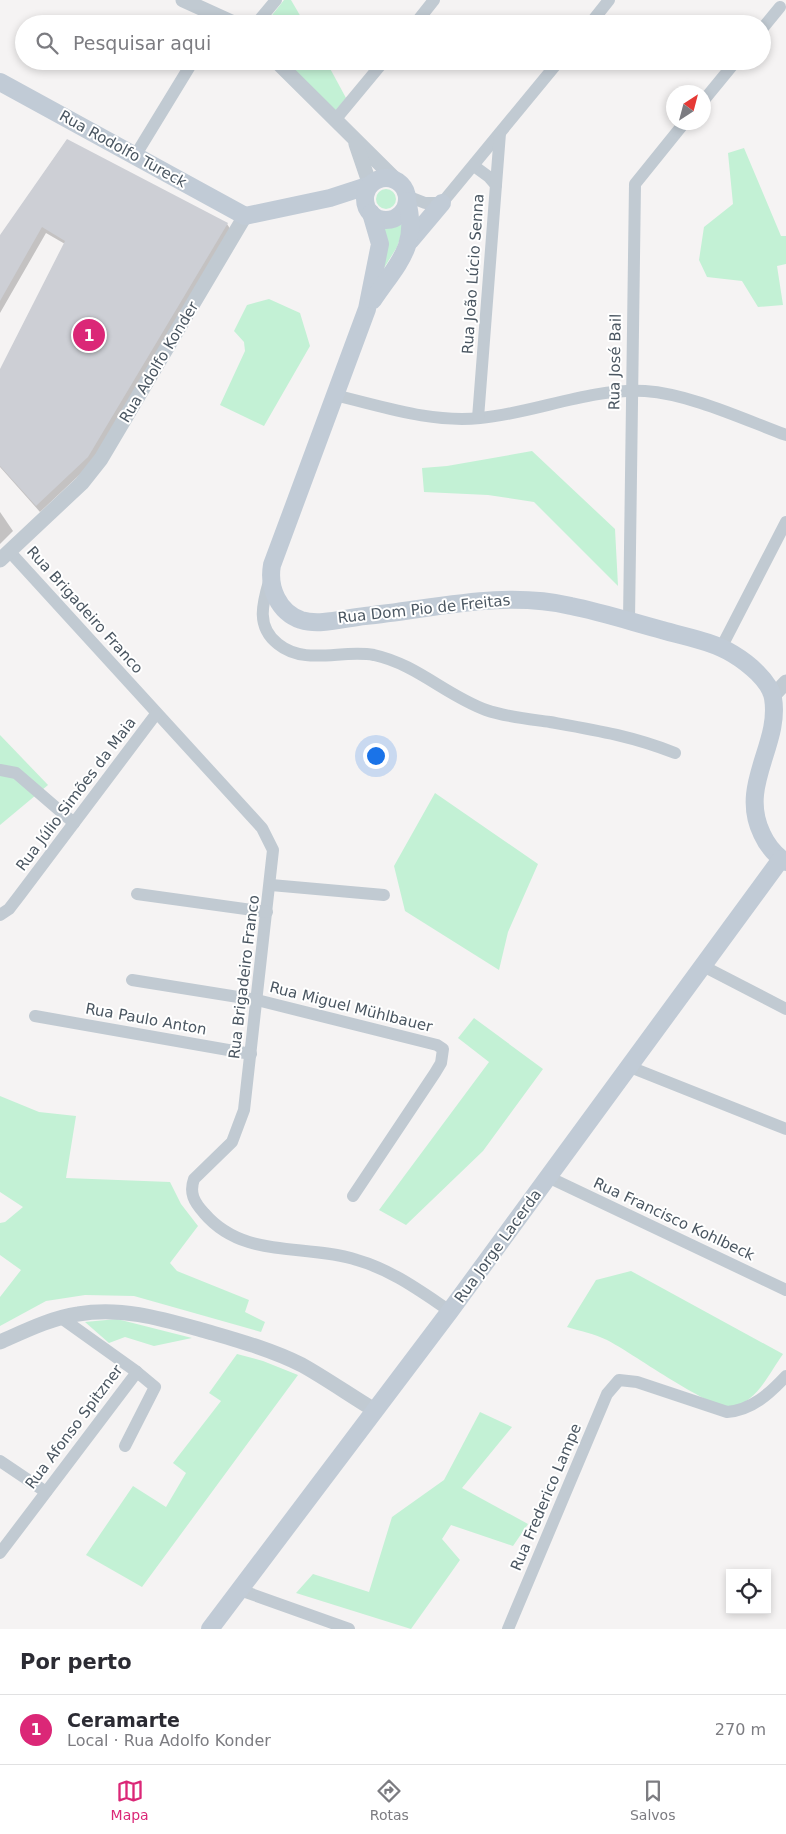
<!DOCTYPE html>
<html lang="pt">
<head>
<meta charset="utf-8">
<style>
	:root { --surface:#fff; --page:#f2f2f3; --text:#2b2b33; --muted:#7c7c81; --line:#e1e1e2; --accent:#db2777 }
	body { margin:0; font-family:"DejaVu Sans",sans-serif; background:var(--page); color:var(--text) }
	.controls { position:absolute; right:15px; bottom:15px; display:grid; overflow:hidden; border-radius:0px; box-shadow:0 2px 8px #0003 }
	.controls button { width:45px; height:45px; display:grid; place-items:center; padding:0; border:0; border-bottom:1px solid var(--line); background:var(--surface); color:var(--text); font:25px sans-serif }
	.compass { position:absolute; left:666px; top:85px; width:45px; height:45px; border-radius:50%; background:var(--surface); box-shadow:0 2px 8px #0003; rotate:36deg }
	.you { position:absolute; left:375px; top:755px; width:18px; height:18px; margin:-12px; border:4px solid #fff; border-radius:50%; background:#1a73e8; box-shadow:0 0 0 8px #1a73e833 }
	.badge { display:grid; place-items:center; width:32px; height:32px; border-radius:50%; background:var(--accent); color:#fff; font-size:16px; font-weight:700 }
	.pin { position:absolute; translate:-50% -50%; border:2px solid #fff; box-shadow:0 1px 5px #0006 }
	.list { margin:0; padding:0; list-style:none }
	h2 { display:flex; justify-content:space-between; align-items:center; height:65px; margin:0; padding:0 20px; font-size:21px }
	h2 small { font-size:16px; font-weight:400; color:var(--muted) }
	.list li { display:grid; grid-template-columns:32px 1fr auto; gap:15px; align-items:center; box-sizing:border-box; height:70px; padding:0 20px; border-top:1px solid var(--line) }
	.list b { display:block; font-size:19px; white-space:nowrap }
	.list p { margin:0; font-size:16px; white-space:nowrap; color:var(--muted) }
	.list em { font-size:16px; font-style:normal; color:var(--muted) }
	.icon { flex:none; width:28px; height:28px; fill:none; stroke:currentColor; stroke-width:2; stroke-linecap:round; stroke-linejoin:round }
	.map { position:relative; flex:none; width:786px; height:1629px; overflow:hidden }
	.search { position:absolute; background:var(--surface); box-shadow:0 2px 8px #0003; left:15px; right:15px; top:15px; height:55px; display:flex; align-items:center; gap:12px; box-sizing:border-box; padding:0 18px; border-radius:28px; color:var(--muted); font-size:19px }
	.sheet { height:135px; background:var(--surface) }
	nav { display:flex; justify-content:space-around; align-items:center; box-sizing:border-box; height:70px; border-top:1px solid var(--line); background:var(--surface); font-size:14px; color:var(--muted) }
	nav a { display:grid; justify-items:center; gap:2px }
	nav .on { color:var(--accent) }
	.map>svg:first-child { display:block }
	.green { fill:#c3f1d5 }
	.shadow { fill:#0003 }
	.building { fill:#cdcfd5 }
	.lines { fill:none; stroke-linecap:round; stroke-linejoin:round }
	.minor { stroke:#c1cad2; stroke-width:12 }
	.tertiary { stroke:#c1cad2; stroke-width:15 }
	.secondary { stroke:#c1cbd6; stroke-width:18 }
	.labels { text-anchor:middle; stroke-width:4; stroke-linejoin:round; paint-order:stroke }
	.street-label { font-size:15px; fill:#4a5661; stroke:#fff }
</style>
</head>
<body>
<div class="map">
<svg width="786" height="1629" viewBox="0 0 786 1629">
	<rect width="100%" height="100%" fill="#f5f3f3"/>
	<g class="green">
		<path d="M284,0H291L305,24H265Z"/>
		<path d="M284,61H326L346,98L335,111Z"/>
		<path d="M744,148L781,236H786V264L777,266L783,305L758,307L742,281L707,277L699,260L704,227L733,204L728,153Z"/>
		<circle cx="386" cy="199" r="10"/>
		<path d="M405,224L397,247L376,281L384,247L385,228Z"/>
		<path d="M269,299L300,313L310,346L264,426L220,405L245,351L244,342L234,331L247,305Z"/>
		<path d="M532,451L615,529L618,586L534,502L488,495L424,492L422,468L447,466Z"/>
		<path d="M0,735L48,785L0,825Z"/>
		<path d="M435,793L538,864L508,932L499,970L405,911L394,866Z"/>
		<path d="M474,1018L543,1069L483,1151L406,1225L379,1210L489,1062L458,1038Z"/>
		<path d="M0,1096L39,1112L76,1116L66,1178L170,1182L181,1204L198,1226L170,1263L177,1271L249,1300L245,1312L265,1322L261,1332L134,1296L85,1295L46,1301L0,1326V1297L21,1270L0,1255V1223L5,1222L23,1207L0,1192Z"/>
		<path d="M631,1271L783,1354C770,1372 756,1404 731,1407C709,1409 631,1352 607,1340C595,1334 580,1331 567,1327L596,1280Z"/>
		<path d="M117,1319L192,1338L154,1346L125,1337L109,1343L85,1322Z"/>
		<path d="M237,1354L263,1361L298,1375L142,1587L86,1555L133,1486L166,1507L186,1473L173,1463L221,1401L209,1393Z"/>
		<path d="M480,1412L512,1427L462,1488L528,1524L513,1546L451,1525L442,1539L460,1560L411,1629L296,1593L313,1574L369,1592L392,1517L444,1480Z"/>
	</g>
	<g class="shadow">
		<path d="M67,140L227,224L231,230L91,464L40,512L0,467V371L65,244L46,233L0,313V237Z"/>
		<path d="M0,512L13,531L0,544Z"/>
	</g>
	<path class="building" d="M67,139L228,223L88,457L36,506L0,466V369L65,241L42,227L0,301V235Z"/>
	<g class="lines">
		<g class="minor">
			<path d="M256,24L276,0"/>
			<path d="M415,24L434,0"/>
			<path d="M590,24L609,0"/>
			<path d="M762,29L780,7"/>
			<path d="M704,100L736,61"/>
			<path d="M335,120L384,61"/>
			<path d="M135,156L193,61"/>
			<path d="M474,166L489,177L496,185"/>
			<path d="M407,196L425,203H442L559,61"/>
			<path d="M334,395C382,406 430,423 480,418C535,413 589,388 645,391C690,394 743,419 786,435"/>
			<path d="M478,418L500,133"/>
			<path d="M9,551L262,828L273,850L244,1110L232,1142L194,1179C189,1193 194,1202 204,1213C244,1260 304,1243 357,1260C392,1270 420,1291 450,1311"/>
			<path d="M270,578C263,602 255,626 278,644C305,666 342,649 374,655C416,664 447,696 486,710C506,717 529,719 550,722C595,730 632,736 675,753"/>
			<path d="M629,621L635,184L685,122"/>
			<path d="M721,648L786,522"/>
			<path d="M0,770L16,773L74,823"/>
			<path d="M271,885L384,895"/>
			<path d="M137,894L267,912"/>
			<path d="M0,915L9,909L19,896L156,714"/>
			<path d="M703,966L786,1009"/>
			<path d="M132,980L257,1000L437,1045L443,1049L441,1063L435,1073L353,1196"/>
			<path d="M35,1016L251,1054"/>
			<path d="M630,1067L786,1129"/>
			<path d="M548,1177L786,1290"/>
			<path d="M125,1446L155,1387L137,1372"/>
			<path d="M0,1461L46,1492"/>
			<path d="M0,1553L137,1372L60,1317"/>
			<path d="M240,1590L349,1629"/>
			<path d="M508,1629L607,1394L619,1380L637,1382L727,1412C752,1410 769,1394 786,1376"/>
		</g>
		<g class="tertiary">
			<path d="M183,0L236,24"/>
			<path d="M276,61L397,181"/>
			<path d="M356,144L370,185"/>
			<path d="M0,560L82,483L101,459L245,216"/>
			<path d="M773,696L786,682"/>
			<path d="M0,1342C25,1331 51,1318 78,1314C123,1306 166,1320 209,1332C240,1341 272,1350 302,1365C327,1379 351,1396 376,1411"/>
		</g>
		<g class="secondary">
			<path d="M0,82L245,216L330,198L370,185"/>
			<circle cx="386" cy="199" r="21"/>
			<path d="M371,213L380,244L367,309L272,565C268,587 278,612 301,620C320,626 345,618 365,616C434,609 502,590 571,606C601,612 632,622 662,630C686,637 712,641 733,654C748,663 770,681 773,698C781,745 738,785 762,834C767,845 775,855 786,862"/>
			<path d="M410,241L442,203"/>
			<path d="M373,300C397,264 419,247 407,201"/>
			<path d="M210,1629L450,1311L781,859"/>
		</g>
	</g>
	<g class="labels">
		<g class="street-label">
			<text transform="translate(123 149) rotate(29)" y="5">Rua Rodolfo Tureck</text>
			<text transform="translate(473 274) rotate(-86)" y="5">Rua João Lúcio Senna</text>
			<text transform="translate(159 362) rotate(-59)" y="5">Rua Adolfo Konder</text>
			<text transform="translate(615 362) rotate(-89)" y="5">Rua José Bail</text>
			<text transform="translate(424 609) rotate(-6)" y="5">Rua Dom Pio de Freitas</text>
			<text transform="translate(85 610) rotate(48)" y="5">Rua Brigadeiro Franco</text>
			<text transform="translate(76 794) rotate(-53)" y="5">Rua Júlio Simões da Maia</text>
			<text transform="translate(244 977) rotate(-83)" y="5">Rua Brigadeiro Franco</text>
			<text transform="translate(351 1007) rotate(14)" y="5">Rua Miguel Mühlbauer</text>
			<text transform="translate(146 1019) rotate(10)" y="5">Rua Paulo Anton</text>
			<text transform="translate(674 1219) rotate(25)" y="5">Rua Francisco Kohlbeck</text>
			<text transform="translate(498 1246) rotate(-54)" y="5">Rua Jorge Lacerda</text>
			<text transform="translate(74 1427) rotate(-53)" y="5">Rua Afonso Spitzner</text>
			<text transform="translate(546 1497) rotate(-67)" y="5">Rua Frederico Lampe</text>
		</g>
	</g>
</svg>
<div class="controls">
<button><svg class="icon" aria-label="locate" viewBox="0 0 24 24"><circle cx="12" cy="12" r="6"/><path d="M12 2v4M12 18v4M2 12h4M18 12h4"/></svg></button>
</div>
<svg class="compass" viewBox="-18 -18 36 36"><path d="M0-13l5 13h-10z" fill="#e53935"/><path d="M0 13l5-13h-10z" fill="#7c7c81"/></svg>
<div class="you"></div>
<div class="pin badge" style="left:89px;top:335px">1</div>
<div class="search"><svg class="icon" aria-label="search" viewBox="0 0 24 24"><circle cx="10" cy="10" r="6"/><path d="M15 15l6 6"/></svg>Pesquisar aqui</div>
</div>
<section class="sheet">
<h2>Por perto<small></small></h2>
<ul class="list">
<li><span class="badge">1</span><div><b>Ceramarte</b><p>Local · Rua Adolfo Konder</p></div><em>270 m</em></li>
</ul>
</section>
<nav>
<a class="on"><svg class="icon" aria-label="map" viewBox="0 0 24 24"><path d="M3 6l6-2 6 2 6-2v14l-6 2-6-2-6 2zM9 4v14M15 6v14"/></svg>Mapa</a>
<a><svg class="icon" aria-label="directions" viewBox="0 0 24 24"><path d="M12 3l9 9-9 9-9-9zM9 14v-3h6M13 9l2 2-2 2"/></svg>Rotas</a>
<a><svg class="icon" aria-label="saved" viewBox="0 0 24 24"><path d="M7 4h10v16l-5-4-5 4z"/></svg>Salvos</a>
</nav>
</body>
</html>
